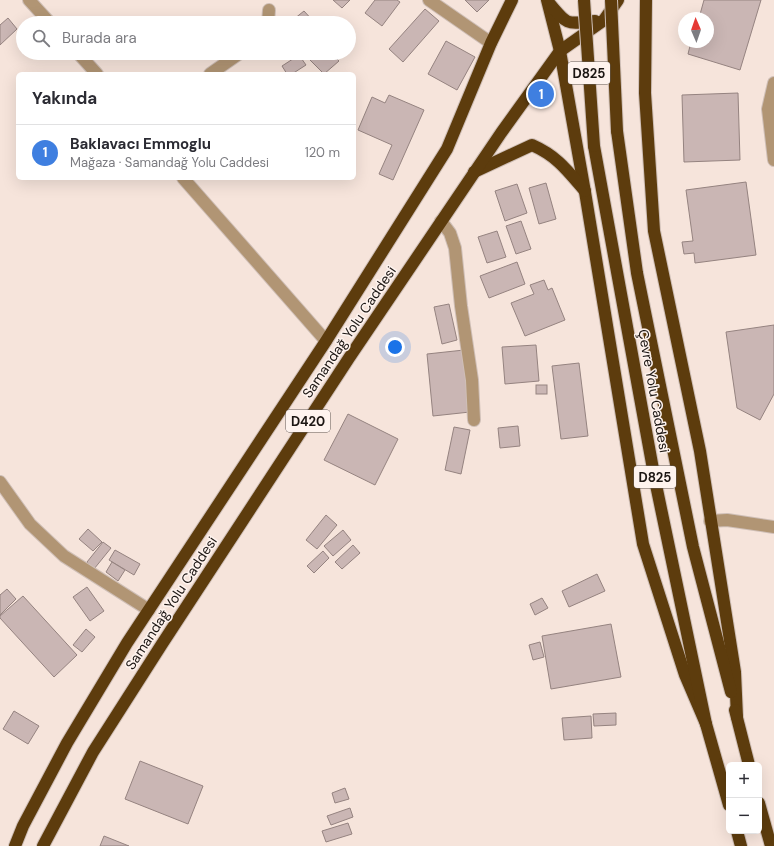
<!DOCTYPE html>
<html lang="tr">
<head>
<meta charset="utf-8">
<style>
	:root { --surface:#fff; --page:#f2f2f3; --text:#2b2b33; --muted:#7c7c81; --line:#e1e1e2; --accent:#1a73e8 }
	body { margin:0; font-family:"DM Sans",sans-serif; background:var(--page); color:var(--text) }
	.controls { position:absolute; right:12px; bottom:12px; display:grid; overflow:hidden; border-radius:6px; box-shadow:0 4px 16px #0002 }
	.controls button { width:36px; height:36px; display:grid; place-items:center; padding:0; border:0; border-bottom:1px solid var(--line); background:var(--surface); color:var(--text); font:20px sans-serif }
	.compass { position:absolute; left:678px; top:12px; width:36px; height:36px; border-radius:50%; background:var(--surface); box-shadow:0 4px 16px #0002; rotate:358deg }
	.you { position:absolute; left:395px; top:347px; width:14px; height:14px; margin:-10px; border:3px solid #fff; border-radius:50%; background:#1a73e8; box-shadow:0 0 0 6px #1a73e833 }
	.badge { display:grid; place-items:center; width:26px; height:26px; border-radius:50%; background:var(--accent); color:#fff; font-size:13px; font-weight:700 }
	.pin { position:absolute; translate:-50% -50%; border:2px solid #fff; box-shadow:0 1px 4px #0006 }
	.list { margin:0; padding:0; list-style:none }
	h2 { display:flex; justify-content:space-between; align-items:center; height:52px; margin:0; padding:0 16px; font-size:17px }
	h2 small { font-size:13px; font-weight:400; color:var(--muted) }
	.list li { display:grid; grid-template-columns:26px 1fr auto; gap:12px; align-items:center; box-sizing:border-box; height:56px; padding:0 16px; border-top:1px solid var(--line) }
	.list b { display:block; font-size:15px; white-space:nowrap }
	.list p { margin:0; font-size:13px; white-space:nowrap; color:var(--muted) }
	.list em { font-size:13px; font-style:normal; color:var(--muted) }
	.icon { flex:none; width:22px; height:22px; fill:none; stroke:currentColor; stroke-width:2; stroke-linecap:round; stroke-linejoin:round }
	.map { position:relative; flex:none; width:774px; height:846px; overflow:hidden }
	.search { position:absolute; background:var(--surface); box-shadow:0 4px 16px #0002; left:16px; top:16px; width:340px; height:44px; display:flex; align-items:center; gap:10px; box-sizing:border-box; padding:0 14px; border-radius:22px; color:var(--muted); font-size:15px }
	.panel { position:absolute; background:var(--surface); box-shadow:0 4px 16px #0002; left:16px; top:72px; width:340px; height:108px; border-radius:6px }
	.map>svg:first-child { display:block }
	.building { fill:#cab6b4; stroke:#958380 }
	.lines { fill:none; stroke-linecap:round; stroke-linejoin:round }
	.minor-casing { stroke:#cfbfb7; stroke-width:14 }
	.highway-casing { stroke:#cfbfb7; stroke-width:14 }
	.minor { stroke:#b19574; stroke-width:12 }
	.highway { stroke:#5d3c0d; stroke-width:12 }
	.highway-bridge-casing { stroke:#cfbfb7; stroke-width:14; stroke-linecap:butt }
	.highway-bridge { stroke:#5d3c0d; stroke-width:12 }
	.labels { text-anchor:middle; stroke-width:3; stroke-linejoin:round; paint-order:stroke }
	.shield { fill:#fef3ee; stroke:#605855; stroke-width:1 }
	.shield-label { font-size:13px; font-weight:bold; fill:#1c1613 }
	.street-label { font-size:14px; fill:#1c1613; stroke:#fef3ee }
</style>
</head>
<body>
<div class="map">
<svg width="774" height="846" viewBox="0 0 774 846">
	<rect width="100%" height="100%" fill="#f6e4db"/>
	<g class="building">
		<path d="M333,0H350L342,8Z"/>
		<path d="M375,0H397L400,2L382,26L365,13Z"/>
		<path d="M465,0H489L477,12Z"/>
		<path d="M704,0H761L740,70L688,54L691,42H708V18H699Z"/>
		<path d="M425,9L439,21L403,62L389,49Z"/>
		<path d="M304,11L315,23H297L294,19Z"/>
		<path d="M8,18L17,29L0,45V25Z"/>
		<path d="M446,41L475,57L457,90L428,74Z"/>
		<path d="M318,53H331L339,61L324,74L310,60Z"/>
		<path d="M299,55L306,65L292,74H287L282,66Z"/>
		<path d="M738,93L740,160L684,162L682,95Z"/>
		<path d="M389,95L424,110L393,180L379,174L392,145L358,130L372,97L385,103Z"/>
		<path d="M746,182L756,255L695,263L694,253L684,254L682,242L693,241L686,190Z"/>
		<path d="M546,183L556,219L539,224L529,188Z"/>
		<path d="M517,184L527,213L505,221L495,191Z"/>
		<path d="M521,221L531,249L516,254L506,226Z"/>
		<path d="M497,231L506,257L487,263L478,237Z"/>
		<path d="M517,262L525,284L489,298L480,276Z"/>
		<path d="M544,280L548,290L552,288L565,320L525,336L511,303L534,294L530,285Z"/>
		<path d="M449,304L457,340L442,344L434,307Z"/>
		<path d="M774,325V394L760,420L737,408L726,332Z"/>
		<path d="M536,345L539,381L505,384L502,347Z"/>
		<path d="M464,350L470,412L433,416L427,354Z"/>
		<path d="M579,363L588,436L561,439L552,366Z"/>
		<rect x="536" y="385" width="11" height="9"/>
		<path d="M348,414L398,439L375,485L324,460Z"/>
		<path d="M518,426L520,446L500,448L498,428Z"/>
		<path d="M454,427L470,430L461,474L445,470Z"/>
		<path d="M326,515L337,525L317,549L306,540Z"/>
		<path d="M88,529L102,542L93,551L79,539Z"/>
		<path d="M343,530L351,540L333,556L324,546Z"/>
		<path d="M103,542L111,548L94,569L87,562Z"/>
		<path d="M353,545L360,553L342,569L335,562Z"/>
		<path d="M115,550L140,564L134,575L109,560Z"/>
		<path d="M323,551L329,558L314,573L307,566Z"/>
		<path d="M112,562L125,570L118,581L106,572Z"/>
		<path d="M597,574L605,591L569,607L562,591Z"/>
		<path d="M87,587L104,611L90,621L73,597Z"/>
		<path d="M7,589L16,599L0,615V595Z"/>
		<path d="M23,596L77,655L54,677L0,618V616Z"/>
		<path d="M542,598L548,608L535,615L530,604Z"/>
		<path d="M611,624L621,677L551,689L542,636Z"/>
		<path d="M86,629L95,637L82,652L73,645Z"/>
		<path d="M540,642L544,657L533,660L529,645Z"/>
		<path d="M14,711L39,726L28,744L3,729Z"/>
		<path d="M616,713V725L594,726L593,714Z"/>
		<path d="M591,716L592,738L564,740L562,718Z"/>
		<path d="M140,761L203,786L188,824L125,799Z"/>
		<path d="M345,788L349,799L335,803L332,793Z"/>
		<path d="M350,808L353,817L331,825L327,816Z"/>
		<path d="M348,823L352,834L326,842L322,831Z"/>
		<path d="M104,836L129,846H100Z"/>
	</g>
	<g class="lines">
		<defs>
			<g id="minor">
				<path d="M29,0L50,23"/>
				<path d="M429,0L491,43"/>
				<path d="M268,23L269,10"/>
				<path d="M78,53L97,74"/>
				<path d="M210,74L240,53"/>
				<path d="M774,83L768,109L774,160"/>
				<path d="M183,178L326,341"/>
				<path d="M441,221L450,233L455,248L461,306L472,380L474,420"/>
				<path d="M0,482L30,524L64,556L149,610"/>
				<path d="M710,521L727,520L774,527"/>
			</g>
			<g id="highway">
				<path d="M547,0L560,51L585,192L643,544L685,675L706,724"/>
				<path d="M646,0L645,93L654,231L700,451L735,672L737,717"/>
				<path d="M550,4C568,26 567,24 595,21"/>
				<path d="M617,131L637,273L674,454L693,547L731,692"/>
				<path d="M594,146L655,480L706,724L729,805"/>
				<path d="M474,172L532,145C557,156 567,170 585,191"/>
				<path d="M735,710L749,765"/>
				<path d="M759,803L771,846"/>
				<path d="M737,831L741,846"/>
				<path d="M15,846L23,826L67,743L127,643L326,341L447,149L491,43L512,0"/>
				<path d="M43,846L93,752L162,644L349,358L501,133L560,51L604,20L618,0"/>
			</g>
		</defs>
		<use href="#minor" class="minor-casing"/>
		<use href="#highway" class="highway-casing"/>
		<use href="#minor" class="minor"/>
		<use href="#highway" class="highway"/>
		<defs>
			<g id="highway-bridge">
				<path d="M584,0L594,146"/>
				<path d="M611,0L617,131"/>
			</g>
		</defs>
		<use href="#highway-bridge" class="highway-bridge-casing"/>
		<use href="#highway-bridge" class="highway-bridge"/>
	</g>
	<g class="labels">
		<g class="shield">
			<rect x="568" y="62" width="42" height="22" rx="3"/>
			<rect x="286" y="410" width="44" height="22" rx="3"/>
			<rect x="634" y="466" width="42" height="22" rx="3"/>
		</g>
		<g class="shield-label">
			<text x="589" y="78">D825</text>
			<text x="308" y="426">D420</text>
			<text x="655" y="482">D825</text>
		</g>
		<g class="street-label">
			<text transform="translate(349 332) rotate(-56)" y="5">Samandağ Yolu Caddesi</text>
			<text transform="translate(654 391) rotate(80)" y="5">Çevre Yolu Caddesi</text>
			<text transform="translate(171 603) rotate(-57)" y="5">Samandağ Yolu Caddesi</text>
		</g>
	</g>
</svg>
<div class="controls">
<button>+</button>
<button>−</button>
</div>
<svg class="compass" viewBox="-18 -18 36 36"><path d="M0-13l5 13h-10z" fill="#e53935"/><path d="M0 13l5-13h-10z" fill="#7c7c81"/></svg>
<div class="you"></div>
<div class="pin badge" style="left:541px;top:94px;background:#3f7fe0">1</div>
<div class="search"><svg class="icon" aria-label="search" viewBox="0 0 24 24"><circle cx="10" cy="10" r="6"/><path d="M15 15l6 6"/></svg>Burada ara</div>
<section class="panel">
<h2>Yakında<small></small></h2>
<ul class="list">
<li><span class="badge" style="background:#3f7fe0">1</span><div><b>Baklavacı Emmoglu</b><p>Mağaza · Samandağ Yolu Caddesi</p></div><em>120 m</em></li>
</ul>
</section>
</div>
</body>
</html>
